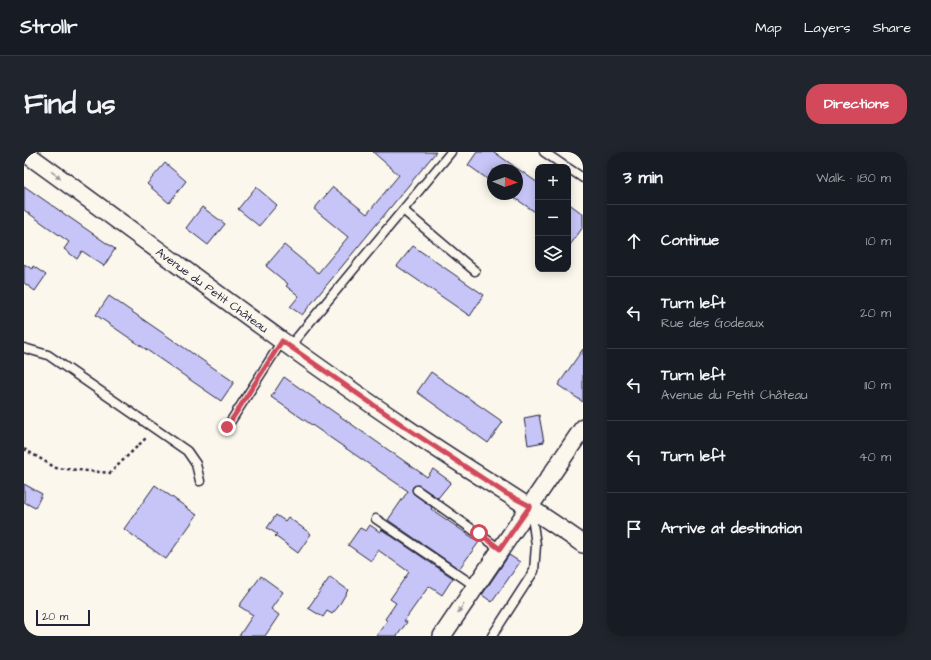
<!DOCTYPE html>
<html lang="en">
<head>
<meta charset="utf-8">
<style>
	:root { --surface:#171b24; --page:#20242c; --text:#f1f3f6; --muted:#9ea1a6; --line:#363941; --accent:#d1495b }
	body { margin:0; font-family:"Architects Daughter",sans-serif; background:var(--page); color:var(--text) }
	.controls { position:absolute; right:12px; top:12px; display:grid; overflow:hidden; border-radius:8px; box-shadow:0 2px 10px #0003 }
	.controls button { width:36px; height:36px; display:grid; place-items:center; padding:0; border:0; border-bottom:1px solid var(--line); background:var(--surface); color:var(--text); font:20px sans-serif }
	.compass { position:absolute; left:463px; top:12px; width:36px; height:36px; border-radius:50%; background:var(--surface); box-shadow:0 2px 10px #0003; rotate:92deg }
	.scale { position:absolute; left:12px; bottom:10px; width:54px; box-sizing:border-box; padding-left:4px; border:2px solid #22223b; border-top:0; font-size:11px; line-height:14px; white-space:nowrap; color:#22223b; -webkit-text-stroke:3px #fbf7ec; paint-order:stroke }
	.stop { position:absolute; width:12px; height:12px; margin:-9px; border:3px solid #d1495b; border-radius:50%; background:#fff }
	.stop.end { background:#d1495b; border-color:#fff; box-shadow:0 1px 4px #0008 }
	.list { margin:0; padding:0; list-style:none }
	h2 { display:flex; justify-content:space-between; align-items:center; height:52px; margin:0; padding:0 16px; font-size:17px }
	h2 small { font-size:13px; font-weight:400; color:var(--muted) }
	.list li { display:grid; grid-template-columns:26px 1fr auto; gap:12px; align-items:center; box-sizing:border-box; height:72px; padding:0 16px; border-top:1px solid var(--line) }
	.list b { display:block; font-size:15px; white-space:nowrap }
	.list p { margin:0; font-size:13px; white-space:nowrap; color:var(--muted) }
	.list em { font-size:13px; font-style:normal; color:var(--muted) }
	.icon { flex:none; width:22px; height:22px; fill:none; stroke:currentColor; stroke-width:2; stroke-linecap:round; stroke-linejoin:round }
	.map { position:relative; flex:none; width:559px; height:484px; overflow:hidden; border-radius:16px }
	header { display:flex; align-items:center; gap:24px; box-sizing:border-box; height:56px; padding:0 20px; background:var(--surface); border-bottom:1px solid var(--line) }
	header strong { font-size:19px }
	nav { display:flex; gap:22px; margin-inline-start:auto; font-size:14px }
	.intro { display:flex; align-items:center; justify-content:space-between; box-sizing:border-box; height:96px; padding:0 24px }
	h1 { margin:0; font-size:28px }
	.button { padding:10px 18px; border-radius:16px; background:var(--accent); color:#fff; font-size:14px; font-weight:700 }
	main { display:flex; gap:24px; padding:0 24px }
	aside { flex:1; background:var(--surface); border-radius:16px; box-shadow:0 2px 10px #0003 }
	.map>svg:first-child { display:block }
	.building { fill:#c7c5f7; stroke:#22223b }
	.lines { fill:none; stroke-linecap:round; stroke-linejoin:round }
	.service-casing { stroke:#22223b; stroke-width:11 }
	.minor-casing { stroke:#22223b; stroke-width:20 }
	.path { stroke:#22223b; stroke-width:2.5; stroke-dasharray:3 3; stroke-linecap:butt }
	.service { stroke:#fbf7ec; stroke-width:8 }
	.minor { stroke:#fbf7ec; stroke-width:17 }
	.oneway { fill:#99979c }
	.route { stroke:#d1495b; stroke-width:5 }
	.labels { text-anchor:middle; stroke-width:3.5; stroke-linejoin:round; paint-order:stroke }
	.street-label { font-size:12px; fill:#22223b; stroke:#fbf7ec }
</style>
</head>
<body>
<header>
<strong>Strollr</strong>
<nav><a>Map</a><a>Layers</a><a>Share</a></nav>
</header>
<div class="intro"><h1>Find us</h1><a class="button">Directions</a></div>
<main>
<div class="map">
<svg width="559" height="484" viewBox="0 0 559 484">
	<rect width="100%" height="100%" fill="#fbf7ec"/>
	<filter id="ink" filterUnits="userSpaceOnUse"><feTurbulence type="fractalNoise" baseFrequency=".025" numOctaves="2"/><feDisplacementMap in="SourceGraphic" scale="8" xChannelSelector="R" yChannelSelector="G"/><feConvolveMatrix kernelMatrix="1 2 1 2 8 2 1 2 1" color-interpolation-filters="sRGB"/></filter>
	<g filter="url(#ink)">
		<g class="building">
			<path d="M349,0H412L278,163L266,155L275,144L262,134L264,132L242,114L260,93L294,121L324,85L290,57L309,35L343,62L375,23Z"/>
			<path d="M453,0H470L514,31V62L485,42H493V18H469V31L444,13Z"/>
			<path d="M141,11L162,29L145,51L123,32Z"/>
			<path d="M0,34L91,97L80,114L58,99L53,107L40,97L45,90L0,58Z"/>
			<path d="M232,35L253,53L235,74L214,57Z"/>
			<path d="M544,51L559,62V75L544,96Z"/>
			<path d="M178,55L201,72L184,93L162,76Z"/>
			<path d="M389,94L460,143L446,164L373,114Z"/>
			<path d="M0,112L8,117L9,114L22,123L11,139L0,131Z"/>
			<path d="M85,144L210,230L197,249L72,163Z"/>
			<path d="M559,197V250L534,233Z"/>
			<path d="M407,220L479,270L464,291L393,240Z"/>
			<path d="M260,225L403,325L409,317L427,330L414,346L394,333L389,335L388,338L390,342L408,355L407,357L455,390L435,417L364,368L384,339L247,245Z"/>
			<path d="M515,263L520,290L504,293L500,266Z"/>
			<path d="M0,332L18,342L11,356L0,350Z"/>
			<path d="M131,333L173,363L142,407L100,377Z"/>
			<path d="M252,363L261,369L264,365L287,382L274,401L251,384L253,382L243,376Z"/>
			<path d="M346,373L356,380L357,377L429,426L418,443L405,434L380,469L383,470L373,484H352L363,469L361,467L372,451L366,447L385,420L354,398L347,409L324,393L336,376L342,379Z"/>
			<path d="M485,403L496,410L468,450L458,443Z"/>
			<path d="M237,424L259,440L247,457L255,463L241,484H215L229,463L215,454Z"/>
			<path d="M306,425L324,438L314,455L308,462L303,459L299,465L284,456Z"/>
		</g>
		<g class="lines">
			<defs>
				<g id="service">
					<path d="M520,0L542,15"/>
					<path d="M544,16L559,26"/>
					<path d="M379,58L451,119"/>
					<path d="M266,194L427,0"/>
					<path d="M0,196L24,203L163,299L172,312L176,329"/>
					<path d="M203,275L258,189"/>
					<path d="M393,338L476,397"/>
					<path d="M352,367L451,434"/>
					<path d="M468,484L510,419L512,393L507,357"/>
				</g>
				<g id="minor">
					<path d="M0,0C128,92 253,189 384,277C442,317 502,351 559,392"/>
					<path d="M418,484L559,276"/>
				</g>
			</defs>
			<use href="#service" class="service-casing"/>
			<use href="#minor" class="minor-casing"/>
			<path class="path" d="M0,297L32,316L86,321L123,285"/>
			<use href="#service" class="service"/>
			<use href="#minor" class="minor"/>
		</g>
		<defs><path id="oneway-solid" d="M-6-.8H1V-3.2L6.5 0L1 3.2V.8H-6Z"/></defs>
		<g class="oneway">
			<use href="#oneway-solid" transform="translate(32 23) rotate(36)"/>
			<use href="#oneway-solid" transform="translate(437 456) rotate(124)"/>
		</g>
	</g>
	<g class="lines" filter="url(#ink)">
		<path class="route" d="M203,275L258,189L384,277L481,341L506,354L476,397L455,381"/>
	</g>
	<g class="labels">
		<g class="street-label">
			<text transform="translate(188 138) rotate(36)" y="4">Avenue du Petit Château</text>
		</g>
	</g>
</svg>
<div class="controls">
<button>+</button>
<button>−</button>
<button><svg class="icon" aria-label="layers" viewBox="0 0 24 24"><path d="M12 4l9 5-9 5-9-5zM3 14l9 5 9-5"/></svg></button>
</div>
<svg class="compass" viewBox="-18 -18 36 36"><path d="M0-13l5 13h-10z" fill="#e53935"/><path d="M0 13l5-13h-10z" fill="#9ea1a6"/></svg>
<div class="scale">20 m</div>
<div class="stop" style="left:455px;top:381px"></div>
<div class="stop end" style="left:203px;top:275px"></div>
</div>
<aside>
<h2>3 min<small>Walk · 180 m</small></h2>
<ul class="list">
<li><svg class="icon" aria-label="ahead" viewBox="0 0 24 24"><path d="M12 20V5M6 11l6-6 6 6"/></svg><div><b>Continue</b></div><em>10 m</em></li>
<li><svg class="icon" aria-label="left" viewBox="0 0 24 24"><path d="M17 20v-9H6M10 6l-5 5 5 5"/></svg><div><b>Turn left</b><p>Rue des Godeaux</p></div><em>20 m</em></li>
<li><svg class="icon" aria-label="left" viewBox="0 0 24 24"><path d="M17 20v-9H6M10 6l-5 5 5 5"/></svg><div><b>Turn left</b><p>Avenue du Petit Château</p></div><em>110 m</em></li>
<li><svg class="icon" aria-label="left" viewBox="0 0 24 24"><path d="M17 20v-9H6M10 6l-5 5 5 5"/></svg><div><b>Turn left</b></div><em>40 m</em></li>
<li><svg class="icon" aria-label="arrive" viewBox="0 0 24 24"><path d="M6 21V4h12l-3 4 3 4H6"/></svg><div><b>Arrive at destination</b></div></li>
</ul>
</aside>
</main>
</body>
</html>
